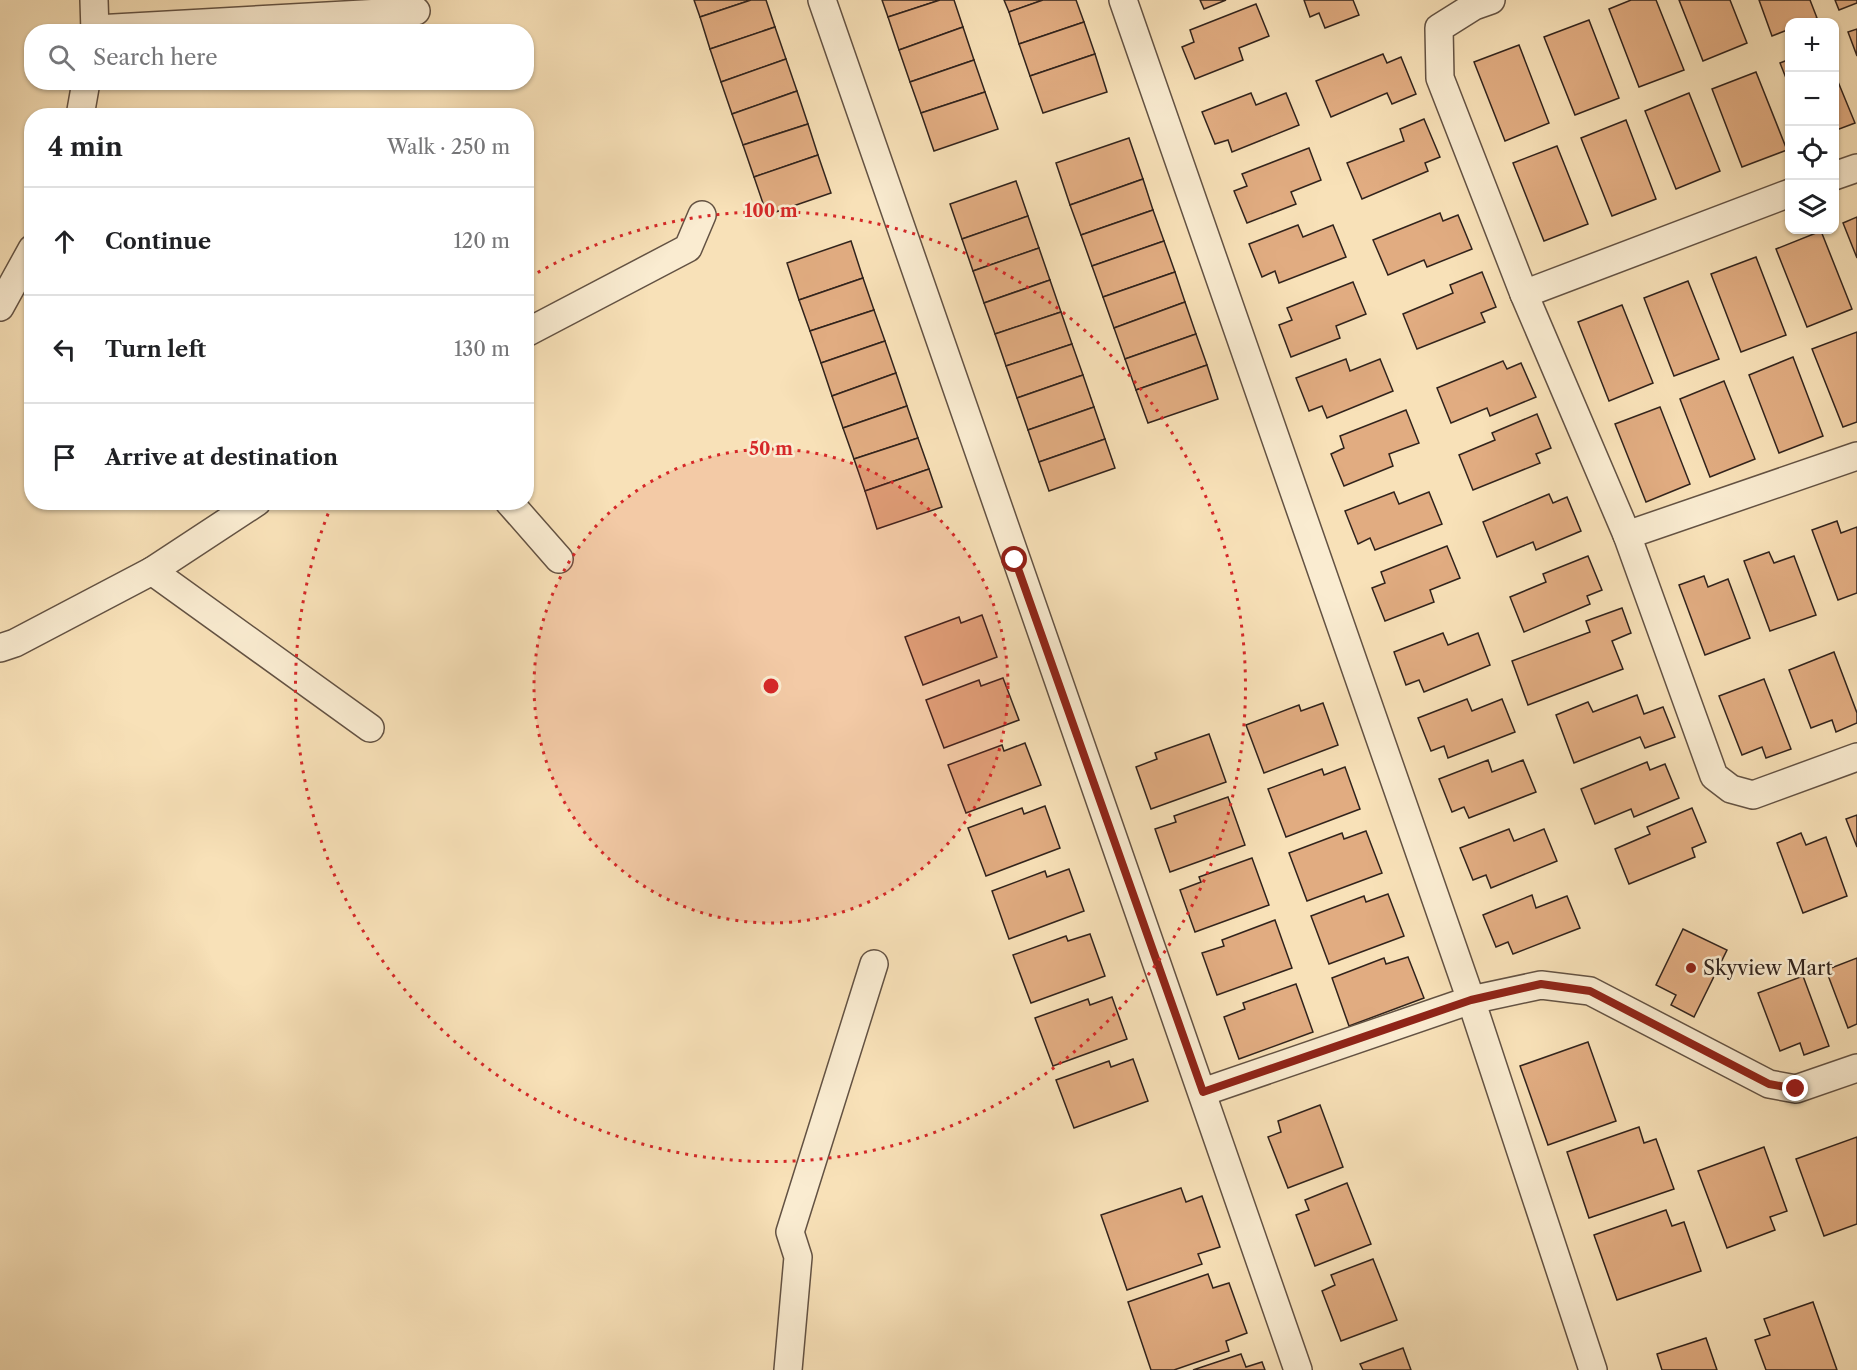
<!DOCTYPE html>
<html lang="en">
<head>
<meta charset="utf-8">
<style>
	:root { --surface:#fff; --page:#f6f6f6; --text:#202124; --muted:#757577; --line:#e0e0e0 }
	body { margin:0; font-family:"Libre Caslon Text",serif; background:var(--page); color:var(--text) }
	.controls { position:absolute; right:18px; top:18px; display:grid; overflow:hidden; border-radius:12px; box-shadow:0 2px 4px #0004 }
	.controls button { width:54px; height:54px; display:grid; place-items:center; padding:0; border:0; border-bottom:2px solid var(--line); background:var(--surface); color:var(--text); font:30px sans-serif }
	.stop { position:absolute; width:18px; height:18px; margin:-14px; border:4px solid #8f2418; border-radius:50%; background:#fff }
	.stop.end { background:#8f2418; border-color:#fff; box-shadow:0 2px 6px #0008 }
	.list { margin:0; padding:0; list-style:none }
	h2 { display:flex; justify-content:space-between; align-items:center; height:78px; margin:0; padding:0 24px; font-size:26px }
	h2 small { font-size:20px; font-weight:400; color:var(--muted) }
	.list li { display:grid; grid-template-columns:39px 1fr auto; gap:18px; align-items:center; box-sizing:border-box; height:108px; padding:0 24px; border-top:2px solid var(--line) }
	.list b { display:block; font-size:22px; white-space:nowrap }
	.list em { font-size:20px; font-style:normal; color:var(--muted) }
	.icon { flex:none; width:33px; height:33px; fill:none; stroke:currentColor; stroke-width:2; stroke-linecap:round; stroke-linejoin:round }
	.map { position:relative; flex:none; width:1857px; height:1370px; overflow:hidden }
	.search { position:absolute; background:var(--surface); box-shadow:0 2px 4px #0004; left:24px; top:24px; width:510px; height:66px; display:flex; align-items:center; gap:15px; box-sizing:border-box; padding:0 21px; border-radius:24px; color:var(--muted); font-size:22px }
	.panel { position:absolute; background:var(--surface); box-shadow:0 2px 4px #0004; left:24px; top:108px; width:510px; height:402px; border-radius:24px }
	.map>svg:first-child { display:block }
	.building { fill:#e1ac81; stroke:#31231c; stroke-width:1.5 }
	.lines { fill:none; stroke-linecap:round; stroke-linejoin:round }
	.minor-casing { stroke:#635243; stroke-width:30 }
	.minor { stroke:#faecd1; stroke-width:27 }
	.route { stroke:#8f2418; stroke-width:8 }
	.ring { fill:none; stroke:#d62828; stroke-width:3; stroke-dasharray:3 6 }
	.poi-dot { fill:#8f2418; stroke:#faecd1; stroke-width:2 }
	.labels { text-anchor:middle; stroke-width:5; stroke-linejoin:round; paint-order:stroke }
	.poi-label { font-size:20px; fill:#31231c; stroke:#faecd1; text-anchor:start }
	.centre { fill:#d62828; stroke:#faecd1; stroke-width:3 }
	.ring-label { font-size:18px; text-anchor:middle; font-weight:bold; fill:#d62828; stroke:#faecd1; stroke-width:5; stroke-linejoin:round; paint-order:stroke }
</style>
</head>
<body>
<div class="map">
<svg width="1857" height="1370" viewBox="0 0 1857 1370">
	<rect width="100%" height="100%" fill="#f8e1b8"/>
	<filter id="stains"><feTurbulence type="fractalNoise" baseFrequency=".00333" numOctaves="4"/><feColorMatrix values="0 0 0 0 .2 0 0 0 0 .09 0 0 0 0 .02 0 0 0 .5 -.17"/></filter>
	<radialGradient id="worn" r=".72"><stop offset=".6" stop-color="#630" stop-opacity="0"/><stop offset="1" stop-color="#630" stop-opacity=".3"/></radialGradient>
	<g class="building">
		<path d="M694,0H751L700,17Z"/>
		<path d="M751,0H766L775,27L710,49L700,17Z"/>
		<path d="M882,0H940L888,17Z"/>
		<path d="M940,0H954L963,27L899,50L888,17Z"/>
		<path d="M1004,0H1043L1009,12Z"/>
		<path d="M1043,0H1076L1084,22L1019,44L1009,12Z"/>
		<path d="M1200,0H1226L1204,9Z"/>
		<path d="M1304,0H1353L1359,15L1325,28L1319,13L1310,17Z"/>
		<path d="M1631,0H1656L1684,70L1639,87L1609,9Z"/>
		<path d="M1679,0H1730L1747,43L1703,61Z"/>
		<path d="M1759,0H1810L1817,18L1806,22H1790V29L1772,36Z"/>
		<path d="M1835,0H1857V3L1839,10Z"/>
		<path d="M1256,4L1269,36L1239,48L1243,60L1195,79L1182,47L1194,42L1190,30Z"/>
		<path d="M1589,20L1619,98L1575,115L1544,37Z"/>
		<path d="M1084,22L1095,54L1030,76L1019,44Z"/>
		<path d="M775,27L786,59L721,82L710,49Z"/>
		<path d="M963,27L974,60L910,82L899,50Z"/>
		<path d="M1857,29V56L1848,32Z"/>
		<path d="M1519,45L1549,123L1505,141L1474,62Z"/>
		<path d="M1095,54L1107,92L1043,113L1030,76Z"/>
		<path d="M1383,54L1387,63L1401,57L1416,94L1392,104L1387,93L1331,117L1316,81Z"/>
		<path d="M786,59L797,91L732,114L721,82Z"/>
		<path d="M1790,59V88L1780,63Z"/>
		<path d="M974,60L985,92L921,113L910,82Z"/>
		<path d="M1756,72L1787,150L1742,167L1712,89Z"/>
		<path d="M1834,72L1855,123L1834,131Z"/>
		<path d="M797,91L808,124L743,145L732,114Z"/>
		<path d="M985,92L998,129L934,151L921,113Z"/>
		<path d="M1251,93L1256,105L1286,93L1299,125L1232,152L1228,140L1215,144L1202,112Z"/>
		<path d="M1689,93L1720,171L1676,189L1645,111Z"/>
		<path d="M1424,119L1440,157L1425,163L1428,171L1362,199L1347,163L1404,141L1400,129Z"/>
		<path d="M1626,120L1656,199L1612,216L1581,138Z"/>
		<path d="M808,124L818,155L754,177L743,145Z"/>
		<path d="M1129,138L1143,179L1070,205L1056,163Z"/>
		<path d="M1557,146L1588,224L1544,241L1513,163Z"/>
		<path d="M1309,148L1321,180L1291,192L1296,204L1247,223L1234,191L1247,186L1242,174Z"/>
		<path d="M818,155L831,193L767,215L754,177Z"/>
		<path d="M1143,179L1153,210L1081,235L1070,205Z"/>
		<path d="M1016,181L1028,216L962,239L950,204Z"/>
		<path d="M1153,210L1164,241L1092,266L1081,235Z"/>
		<path d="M1440,213L1443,221L1458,215L1472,249L1427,267L1424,260L1388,275L1373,240Z"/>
		<path d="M1028,216L1039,248L973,271L962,239Z"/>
		<path d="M1857,217V258L1843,223Z"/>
		<path d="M1298,225L1303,237L1333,225L1346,257L1279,283L1275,271L1262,277L1249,244Z"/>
		<path d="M1821,231L1852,309L1807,327L1776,249Z"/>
		<path d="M851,241L863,278L799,300L787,263Z"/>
		<path d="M1164,241L1175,272L1103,297L1092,266Z"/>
		<path d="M1039,248L1050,280L984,303L973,271Z"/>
		<path d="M1756,257L1786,335L1741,352L1711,274Z"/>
		<path d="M1175,272L1185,302L1114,328L1103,297Z"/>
		<path d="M1482,272L1496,307L1481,313L1485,322L1417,349L1403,314L1453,293L1450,285Z"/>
		<path d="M863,278L874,310L810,331L799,300Z"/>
		<path d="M1050,280L1061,312L995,334L984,303Z"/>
		<path d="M1688,281L1719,359L1674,376L1644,298Z"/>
		<path d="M1353,282L1366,314L1336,326L1340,338L1291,357L1279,325L1292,320L1287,308Z"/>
		<path d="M1185,302L1196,334L1125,359L1114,328Z"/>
		<path d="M1622,305L1653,383L1609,401L1578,322Z"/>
		<path d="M874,310L885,341L821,363L810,331Z"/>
		<path d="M1061,312L1072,344L1006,366L995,334Z"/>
		<path d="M1857,332V422L1843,427L1812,349Z"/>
		<path d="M1196,334L1207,365L1136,390L1125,359Z"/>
		<path d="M885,341L896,373L832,396L821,363Z"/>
		<path d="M1072,344L1083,375L1017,398L1006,366Z"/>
		<path d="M1793,357L1823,436L1779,453L1749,375Z"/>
		<path d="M1346,359L1350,371L1380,359L1393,391L1327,418L1322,406L1309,411L1296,378Z"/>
		<path d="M1503,361L1507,369L1521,363L1536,397L1490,416L1487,408L1451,423L1437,388Z"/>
		<path d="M1207,365L1218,399L1148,423L1136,390Z"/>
		<path d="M896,373L907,406L843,428L832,396Z"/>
		<path d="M1083,375L1094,407L1028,430L1017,398Z"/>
		<path d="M1724,381L1755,459L1710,477L1680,399Z"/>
		<path d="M907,406L918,438L854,459L843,428Z"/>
		<path d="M1094,407L1105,439L1039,462L1028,430Z"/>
		<path d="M1660,407L1690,484L1646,502L1615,424Z"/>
		<path d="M1406,410L1419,443L1389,454L1393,466L1344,486L1331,454L1344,448L1340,436Z"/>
		<path d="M1537,414L1551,448L1536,454L1540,463L1473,490L1459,455L1495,440L1492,433Z"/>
		<path d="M918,438L929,469L865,491L854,459Z"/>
		<path d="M1105,439L1115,468L1049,491L1039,462Z"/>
		<path d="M929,469L942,507L877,529L865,491Z"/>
		<path d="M1394,492L1399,504L1429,492L1442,524L1375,550L1370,538L1358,544L1345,511Z"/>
		<path d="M1549,494L1553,503L1567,497L1581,531L1536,550L1533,542L1497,557L1483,522Z"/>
		<path d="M1837,521L1841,533L1857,527V593L1838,600L1812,530Z"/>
		<path d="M1447,546L1460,578L1430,590L1434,602L1385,621L1372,588L1385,583L1381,572Z"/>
		<path d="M1769,552L1774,563L1794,556L1816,615L1770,631L1744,561Z"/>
		<path d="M1588,556L1602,590L1587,596L1590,604L1524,632L1510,597L1546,582L1543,574Z"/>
		<path d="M1704,576L1708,587L1728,579L1750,638L1705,655L1679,585Z"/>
		<path d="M1622,608L1631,633L1612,641L1623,669L1528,705L1512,661L1590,632L1586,621Z"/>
		<path d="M982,615L997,657L923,685L905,637L959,617L961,623Z"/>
		<path d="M1443,633L1448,645L1478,633L1490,665L1424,692L1419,680L1406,685L1394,652Z"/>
		<path d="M1834,652L1857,713V723L1836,732L1832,720L1811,728L1789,670Z"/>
		<path d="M1003,678L1019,720L944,748L926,700L979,680L981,686Z"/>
		<path d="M1764,679L1791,749L1766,758L1762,747L1742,755L1719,696Z"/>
		<path d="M1637,695L1644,714L1663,707L1675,737L1645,748L1640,737L1574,763L1556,715L1588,702L1593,712Z"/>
		<path d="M1467,699L1472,711L1502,699L1515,732L1448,758L1444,746L1431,751L1418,718Z"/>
		<path d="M1323,703L1338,745L1264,773L1246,725L1299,705L1301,711Z"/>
		<path d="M1209,734L1226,782L1151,809L1136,767L1157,759L1155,753Z"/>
		<path d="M1025,743L1041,785L966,813L948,765L1002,745L1004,751Z"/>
		<path d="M1488,760L1492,772L1523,760L1536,792L1469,818L1464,807L1452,812L1439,779Z"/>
		<path d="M1647,762L1650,770L1665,764L1679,798L1634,817L1631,809L1595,824L1581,789Z"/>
		<path d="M1345,767L1360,809L1286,837L1268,789L1322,769L1324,775Z"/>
		<path d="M1228,797L1245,845L1170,872L1155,829L1176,822L1174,816Z"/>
		<path d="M1045,806L1060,848L986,876L968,828L1022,808L1024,814Z"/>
		<path d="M1692,808L1706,842L1692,848L1695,857L1629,884L1615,849L1650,834L1647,827Z"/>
		<path d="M1857,815V847L1846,819Z"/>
		<path d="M1509,829L1514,841L1544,829L1557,861L1491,888L1486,875L1473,880L1460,848Z"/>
		<path d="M1366,831L1382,873L1307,901L1289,853L1342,833L1344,839Z"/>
		<path d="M1801,833L1806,845L1826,837L1847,896L1803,913L1777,843Z"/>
		<path d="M1252,858L1269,905L1195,932L1180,890L1201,882L1199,877Z"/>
		<path d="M1069,869L1084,911L1009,939L992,891L1045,871L1047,877Z"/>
		<path d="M1388,894L1404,936L1329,964L1311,916L1364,896L1366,902Z"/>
		<path d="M1532,895L1536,908L1567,896L1580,928L1513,954L1508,942L1496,947L1483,915Z"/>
		<path d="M1275,920L1292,968L1217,995L1202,953L1224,946L1222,940Z"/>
		<path d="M1683,929L1727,950L1694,1017L1671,1005L1676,995L1656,985Z"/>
		<path d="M1090,934L1105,976L1031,1003L1013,955L1066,936L1068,941Z"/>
		<path d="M1408,957L1424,998L1349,1026L1332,978L1384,958L1386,964Z"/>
		<path d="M1857,958V1024L1848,1028L1826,970Z"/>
		<path d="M1803,976L1829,1046L1804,1055L1800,1043L1780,1051L1758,993Z"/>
		<path d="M1296,984L1313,1032L1239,1059L1224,1017L1245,1009L1243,1003Z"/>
		<path d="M1112,997L1127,1039L1053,1066L1035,1018L1088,999L1090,1005Z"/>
		<path d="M1588,1042L1616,1121L1548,1145L1520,1066Z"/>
		<path d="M1133,1059L1148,1101L1074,1128L1056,1080L1109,1061L1111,1067Z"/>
		<path d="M1320,1105L1343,1167L1288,1188L1268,1137L1281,1132L1278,1121Z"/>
		<path d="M1639,1127L1644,1143L1656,1139L1674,1189L1589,1218L1567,1152Z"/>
		<path d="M1857,1137V1224L1824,1236L1796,1159Z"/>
		<path d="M1764,1147L1787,1211L1770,1217L1775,1230L1727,1248L1698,1171Z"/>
		<path d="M1347,1183L1371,1244L1315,1266L1296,1215L1309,1210L1305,1200Z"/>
		<path d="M1181,1188L1186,1202L1202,1196L1220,1247L1198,1254L1202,1264L1127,1290L1101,1215Z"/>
		<path d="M1666,1210L1672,1226L1684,1222L1701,1271L1617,1300L1594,1235Z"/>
		<path d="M1373,1259L1397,1320L1341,1341L1322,1291L1335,1285L1331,1275Z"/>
		<path d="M1208,1274L1213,1288L1229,1283L1247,1333L1226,1341L1229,1351L1174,1370H1151L1128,1302Z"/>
		<path d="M1813,1302L1837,1370H1766L1755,1340L1770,1335L1764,1319Z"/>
		<path d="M1706,1338L1717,1370H1662L1657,1354Z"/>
		<path d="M1403,1348L1411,1370H1363L1360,1364Z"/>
		<path d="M1241,1354L1246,1367L1262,1362L1265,1370H1193Z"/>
	</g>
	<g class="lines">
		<defs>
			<g id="minor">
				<path d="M94,0L95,32"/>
				<path d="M822,0L1298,1370"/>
				<path d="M1123,0L1471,1000L1593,1370"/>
				<path d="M1491,0L1474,6L1439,28L1440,78L1524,294L1627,535L1714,776L1731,789L1753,795L1857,757"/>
				<path d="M96,29L416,11"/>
				<path d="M80,116L86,82"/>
				<path d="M1834,176L1857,168"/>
				<path d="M1524,294L1790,193"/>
				<path d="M0,307L32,249"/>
				<path d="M526,333L688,248L702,215"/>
				<path d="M509,502L559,559"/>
				<path d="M1627,535L1857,456"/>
				<path d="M152,571L257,502"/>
				<path d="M0,648L15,643L152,571L370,728"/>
				<path d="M1203,1092L1471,1000L1541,985L1590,991L1769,1084L1796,1089L1857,1068"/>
				<path d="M788,1370L798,1257L790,1232L874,964"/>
			</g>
		</defs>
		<use href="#minor" class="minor-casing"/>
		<use href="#minor" class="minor"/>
	</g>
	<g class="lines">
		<path class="route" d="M1015,560L1203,1092L1471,1000L1541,984L1590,991L1769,1084L1796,1089"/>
	</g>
	<circle cx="771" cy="686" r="237" fill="#d62828" fill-opacity=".12"/>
	<g class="ring">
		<circle cx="771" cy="686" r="237"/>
		<path d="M530 277A475 475 0 1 1 332 504"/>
	</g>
	<circle class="poi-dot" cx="1691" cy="968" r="6"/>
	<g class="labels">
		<g class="poi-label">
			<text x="1703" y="975">Skyview Mart</text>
		</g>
	</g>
	<circle cx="771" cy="686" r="9" class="centre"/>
	<g class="ring-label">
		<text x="771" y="217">100 m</text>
		<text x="771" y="455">50 m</text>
	</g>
	<rect width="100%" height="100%" filter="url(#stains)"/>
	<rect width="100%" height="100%" fill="url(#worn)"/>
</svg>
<div class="controls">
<button>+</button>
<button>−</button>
<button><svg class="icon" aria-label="locate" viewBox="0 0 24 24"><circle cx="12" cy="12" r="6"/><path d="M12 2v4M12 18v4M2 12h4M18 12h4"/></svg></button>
<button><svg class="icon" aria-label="layers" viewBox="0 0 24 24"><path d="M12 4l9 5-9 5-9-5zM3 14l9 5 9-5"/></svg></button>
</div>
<div class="stop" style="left:1015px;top:560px"></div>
<div class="stop end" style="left:1796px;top:1089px"></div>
<div class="search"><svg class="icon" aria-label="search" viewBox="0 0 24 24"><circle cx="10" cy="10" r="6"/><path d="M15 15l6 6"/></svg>Search here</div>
<section class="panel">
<h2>4 min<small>Walk · 250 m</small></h2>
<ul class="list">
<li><svg class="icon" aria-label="ahead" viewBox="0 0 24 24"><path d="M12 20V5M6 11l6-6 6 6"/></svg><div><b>Continue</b></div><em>120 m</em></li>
<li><svg class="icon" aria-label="left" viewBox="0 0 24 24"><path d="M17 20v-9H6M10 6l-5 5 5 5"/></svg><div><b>Turn left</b></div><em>130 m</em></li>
<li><svg class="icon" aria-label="arrive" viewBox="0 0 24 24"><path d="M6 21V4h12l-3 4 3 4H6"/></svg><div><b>Arrive at destination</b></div></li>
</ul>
</section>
</div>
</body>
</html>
